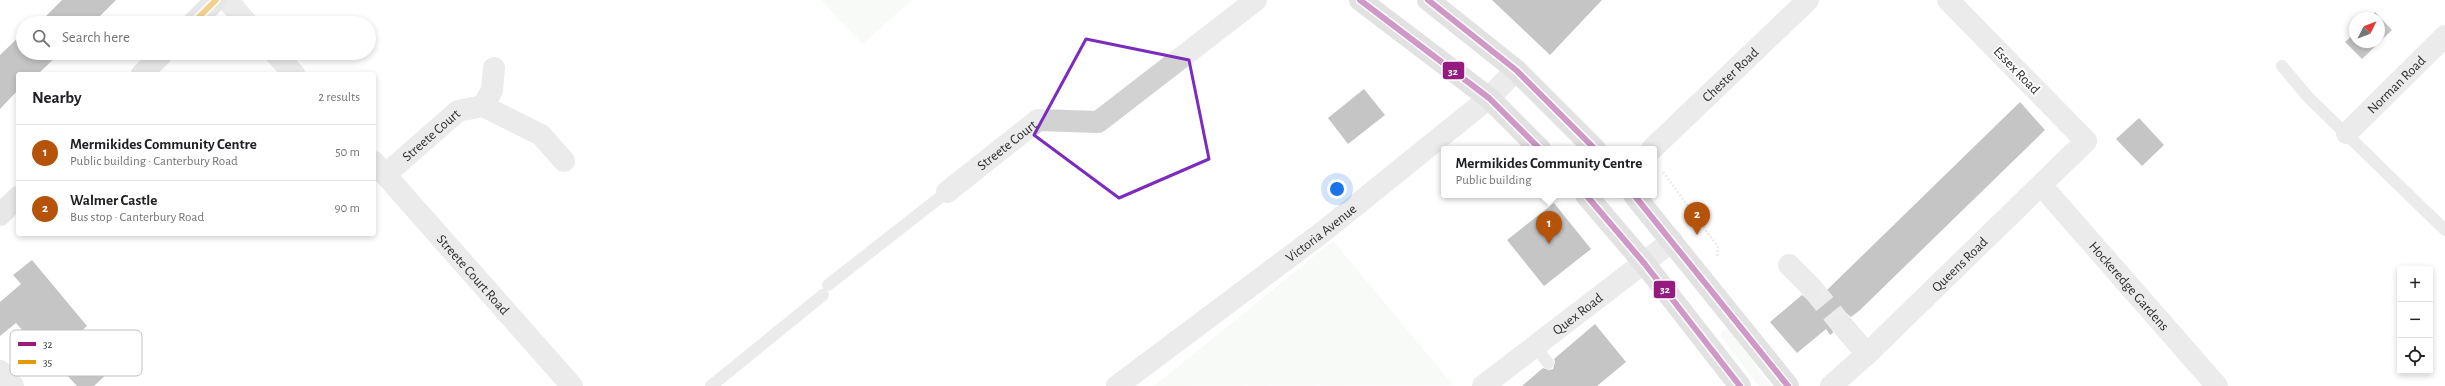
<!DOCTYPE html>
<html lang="en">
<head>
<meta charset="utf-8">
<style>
	:root { --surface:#fff; --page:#f6f6f6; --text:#202124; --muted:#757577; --line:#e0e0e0; --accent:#b45309 }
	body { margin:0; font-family:"Alegreya Sans",sans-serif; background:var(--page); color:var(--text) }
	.controls { position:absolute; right:12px; bottom:12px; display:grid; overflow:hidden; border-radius:4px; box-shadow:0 2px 6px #0003 }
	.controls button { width:36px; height:36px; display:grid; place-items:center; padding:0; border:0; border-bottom:1px solid var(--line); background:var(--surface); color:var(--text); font:20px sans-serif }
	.compass { position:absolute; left:2349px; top:12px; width:36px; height:36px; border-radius:50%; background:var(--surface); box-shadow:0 2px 6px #0003; rotate:48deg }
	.you { position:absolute; left:1337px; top:189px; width:14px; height:14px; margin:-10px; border:3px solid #fff; border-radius:50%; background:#1a73e8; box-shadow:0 0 0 6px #1a73e833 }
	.badge { display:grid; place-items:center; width:26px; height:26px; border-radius:50%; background:var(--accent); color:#fff; font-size:13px; font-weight:700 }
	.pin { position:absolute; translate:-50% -33px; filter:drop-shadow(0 1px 2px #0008) }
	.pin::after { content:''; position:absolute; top:21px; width:14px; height:12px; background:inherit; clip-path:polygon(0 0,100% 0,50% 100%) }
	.popup { position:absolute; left:1441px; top:146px; width:216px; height:52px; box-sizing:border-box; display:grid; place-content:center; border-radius:4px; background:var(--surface); filter:drop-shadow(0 1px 3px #0005); font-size:13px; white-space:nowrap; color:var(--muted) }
	.popup b { font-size:15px; color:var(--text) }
	.popup::after { content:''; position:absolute; left:50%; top:100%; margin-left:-8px; border:8px solid transparent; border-top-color:var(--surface) }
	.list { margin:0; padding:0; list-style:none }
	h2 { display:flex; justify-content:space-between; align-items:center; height:52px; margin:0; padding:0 16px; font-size:17px }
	h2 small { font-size:13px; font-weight:400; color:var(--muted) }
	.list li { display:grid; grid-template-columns:26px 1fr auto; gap:12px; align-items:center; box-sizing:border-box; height:56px; padding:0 16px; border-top:1px solid var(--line) }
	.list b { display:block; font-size:15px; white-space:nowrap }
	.list p { margin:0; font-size:13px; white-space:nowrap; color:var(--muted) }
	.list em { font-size:13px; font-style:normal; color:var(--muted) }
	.icon { flex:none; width:22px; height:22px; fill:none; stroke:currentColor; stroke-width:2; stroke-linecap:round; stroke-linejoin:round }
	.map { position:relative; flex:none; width:2445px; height:386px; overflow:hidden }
	.search { position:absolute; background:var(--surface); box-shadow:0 2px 6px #0003; left:16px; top:16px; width:360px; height:44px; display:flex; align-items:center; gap:10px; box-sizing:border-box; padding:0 14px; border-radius:22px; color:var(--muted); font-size:15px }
	.panel { position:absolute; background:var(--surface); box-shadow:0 2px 6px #0003; left:16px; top:72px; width:360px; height:164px; border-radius:4px }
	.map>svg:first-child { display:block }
	.green { fill:#eef3eb }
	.building { fill:#7e7e7e }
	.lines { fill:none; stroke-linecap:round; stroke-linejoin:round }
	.street-tunnel { stroke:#d5d5d5; stroke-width:22; stroke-dasharray:22 11; stroke-linecap:butt }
	.path { stroke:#d2d2d2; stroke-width:2.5; stroke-dasharray:2 2; stroke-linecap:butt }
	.lane { stroke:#d2d2d2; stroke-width:12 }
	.street { stroke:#d2d2d2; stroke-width:22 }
	.secondary { stroke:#cbcbcb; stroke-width:22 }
	.highway { stroke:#bfbfbf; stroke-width:22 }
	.bus-1-casing { stroke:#fff; stroke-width:9 }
	.bus-2-casing { stroke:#fff; stroke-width:9 }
	.bus-1 { stroke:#951b81; stroke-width:6 }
	.bus-2 { stroke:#e39a04; stroke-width:6 }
	.marked { fill:none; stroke:#7b2cbf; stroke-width:3; stroke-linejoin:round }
	.labels { text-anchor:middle; stroke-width:4; stroke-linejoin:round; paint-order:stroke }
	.street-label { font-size:14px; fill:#2d2d2d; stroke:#fff }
	.key { fill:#fff; stroke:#c0c0c0; stroke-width:1 }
	.key-label { font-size:11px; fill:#2d2d2d }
	.line-badge { stroke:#fff; stroke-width:1.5 }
	.badge-label { font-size:11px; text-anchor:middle; font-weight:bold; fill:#fff }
</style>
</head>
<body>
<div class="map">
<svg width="2445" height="386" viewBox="0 0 2445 386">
	<rect width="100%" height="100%" fill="#fff"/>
	<g class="green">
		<path d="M821,0H912L862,44Z"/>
		<path d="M1333,241L1453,385L1154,386Z"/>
		<path d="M1723,330H1729L1771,386H1759L1720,335Z"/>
	</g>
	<g class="building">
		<path d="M62,0H116L93,23H39Z"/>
		<path d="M1492,0H1602L1550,55Z"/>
		<path d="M2375,12L2392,30L2362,59L2345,42L2355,33V42H2379V18H2370Z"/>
		<path d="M23,33V53H60L38,74H18V90L0,109V55Z"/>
		<path d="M1364,89L1385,115L1348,144L1328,118Z"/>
		<path d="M2020,102L2045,130L1860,310L1851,317L1846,313L1834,315L1830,321L1833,333L1830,335L1826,329L1797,353L1770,322L1802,295L1807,299H1814L1820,296L1823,285L1827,290Z"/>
		<path d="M2139,118L2164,145L2142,166L2116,139Z"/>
		<path d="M1554,203L1591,249L1544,286L1507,240Z"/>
		<path d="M32,260L87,326L78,334L111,370L94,386H77L51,358L48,360L16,323L0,336V302L21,284L13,275Z"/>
		<path d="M1595,324L1626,362L1597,386H1522L1543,368L1549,370L1553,369L1555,362L1554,359Z"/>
	</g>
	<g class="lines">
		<path class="street-tunnel" d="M1811,287L1842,325"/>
		<path class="path" d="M1663,172L1718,247L1717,257"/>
		<g class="lane">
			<path d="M2282,66L2308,97L2445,230"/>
			<path d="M828,285L947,192"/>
			<path d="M1535,346L1548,363"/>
			<path d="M711,386L823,295"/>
		</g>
		<g class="street">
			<path d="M227,0L247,23"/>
			<path d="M275,53L294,74"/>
			<path d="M483,106L492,90L494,68"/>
			<path id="s1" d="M2347,133L2445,36"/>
			<path id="s2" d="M1652,149L1808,0"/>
			<path id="s3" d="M374,162L572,386"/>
			<path id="s4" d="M385,175L458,111L483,106L541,135L564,161"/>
			<path id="s5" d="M2041,185L2217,386"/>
			<path id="s6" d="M947,192L1038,120L1098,122L1256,0"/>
			<path d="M1789,265L1811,287"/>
			<path d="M1842,325L1867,354"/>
			<path d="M0,371L13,386"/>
			<path id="s7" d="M1117,386L1324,231L1489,98L1516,70"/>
			<path id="s8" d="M1483,386L1672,241"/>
			<path id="s9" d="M1831,386L1867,354L2086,141L1948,0"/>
		</g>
		<g class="secondary">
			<path d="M193,23L216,0"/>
			<path d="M142,74L163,53"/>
			<path d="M0,215L18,197"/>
		</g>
		<g class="highway">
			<path d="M1360,0L1489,98L1540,149"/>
			<path d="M1428,0L1516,70L1595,149"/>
			<path d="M1586,195L1644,263L1740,386"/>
			<path d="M1634,195L1788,386"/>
		</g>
		<defs>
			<g id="bus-1">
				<path d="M1360,0L1489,98L1540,149"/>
				<path d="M1428,0L1516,70L1595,149"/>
				<path d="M1586,195L1644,263L1740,386"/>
				<path d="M1634,195L1788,386"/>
			</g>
			<path id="bus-2" d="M193,23L216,0"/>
		</defs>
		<use href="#bus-1" class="bus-1-casing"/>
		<use href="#bus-2" class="bus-2-casing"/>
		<use href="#bus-1" class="bus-1"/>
		<use href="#bus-2" class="bus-2"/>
	</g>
	<path d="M0 0H2445V386H0ZM1086,39L1189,60L1209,159L1119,198L1034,135Z" fill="#fff" fill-opacity=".55" fill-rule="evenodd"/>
	<path class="marked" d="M1086,39L1189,60L1209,159L1119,198L1034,135Z"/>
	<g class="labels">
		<g class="street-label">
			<text transform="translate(2017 70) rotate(46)" y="5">Essex Road</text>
			<text dy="5" stroke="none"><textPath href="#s2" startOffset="108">Chester Road</textPath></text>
			<text dy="5" stroke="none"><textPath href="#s1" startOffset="69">Norman Road</textPath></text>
			<text dy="5" stroke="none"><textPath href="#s4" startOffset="61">Streete Court</textPath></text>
			<text dy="5" stroke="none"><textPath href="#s6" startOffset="76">Streete Court</textPath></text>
			<text dy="5" stroke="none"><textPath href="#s7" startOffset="255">Victoria Avenue</textPath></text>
			<text dy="5" stroke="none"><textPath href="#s9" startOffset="177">Queens Road</textPath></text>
			<text dy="5" stroke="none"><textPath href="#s3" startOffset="150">Streete Court Road</textPath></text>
			<text dy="5" stroke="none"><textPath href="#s5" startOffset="134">Hockeredge Gardens</textPath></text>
			<text dy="5" stroke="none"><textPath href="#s8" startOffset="119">Quex Road</textPath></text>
		</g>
	</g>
	<rect x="10" y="330" width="132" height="46" rx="6" class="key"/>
	<rect x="18" y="342" width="18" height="4" fill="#951b81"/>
	<rect x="18" y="360" width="18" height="4" fill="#e39a04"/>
	<g class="key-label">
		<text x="43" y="348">32</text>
		<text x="43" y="366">35</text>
	</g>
	<g class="line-badge">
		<rect x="1442" y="61" width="23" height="19" rx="4" fill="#951b81"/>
		<rect x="1653" y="280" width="23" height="19" rx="4" fill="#951b81"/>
	</g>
	<g class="badge-label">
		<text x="1453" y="75">32</text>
		<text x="1665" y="293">32</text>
	</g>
</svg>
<div class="controls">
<button>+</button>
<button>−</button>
<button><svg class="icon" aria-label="locate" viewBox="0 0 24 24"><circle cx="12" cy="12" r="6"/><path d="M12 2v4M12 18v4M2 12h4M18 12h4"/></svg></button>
</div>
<svg class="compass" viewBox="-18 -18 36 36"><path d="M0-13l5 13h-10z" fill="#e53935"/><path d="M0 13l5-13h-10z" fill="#757577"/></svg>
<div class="you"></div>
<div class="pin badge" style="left:1549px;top:244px">1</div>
<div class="popup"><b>Mermikides Community Centre</b>Public building</div>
<div class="pin badge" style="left:1697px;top:235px">2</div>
<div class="search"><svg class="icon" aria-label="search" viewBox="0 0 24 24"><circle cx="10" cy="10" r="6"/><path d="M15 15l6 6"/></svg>Search here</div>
<section class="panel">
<h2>Nearby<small>2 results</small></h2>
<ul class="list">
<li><span class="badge">1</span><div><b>Mermikides Community Centre</b><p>Public building · Canterbury Road</p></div><em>50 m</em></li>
<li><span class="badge">2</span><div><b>Walmer Castle</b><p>Bus stop · Canterbury Road</p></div><em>90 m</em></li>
</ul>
</section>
</div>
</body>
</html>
